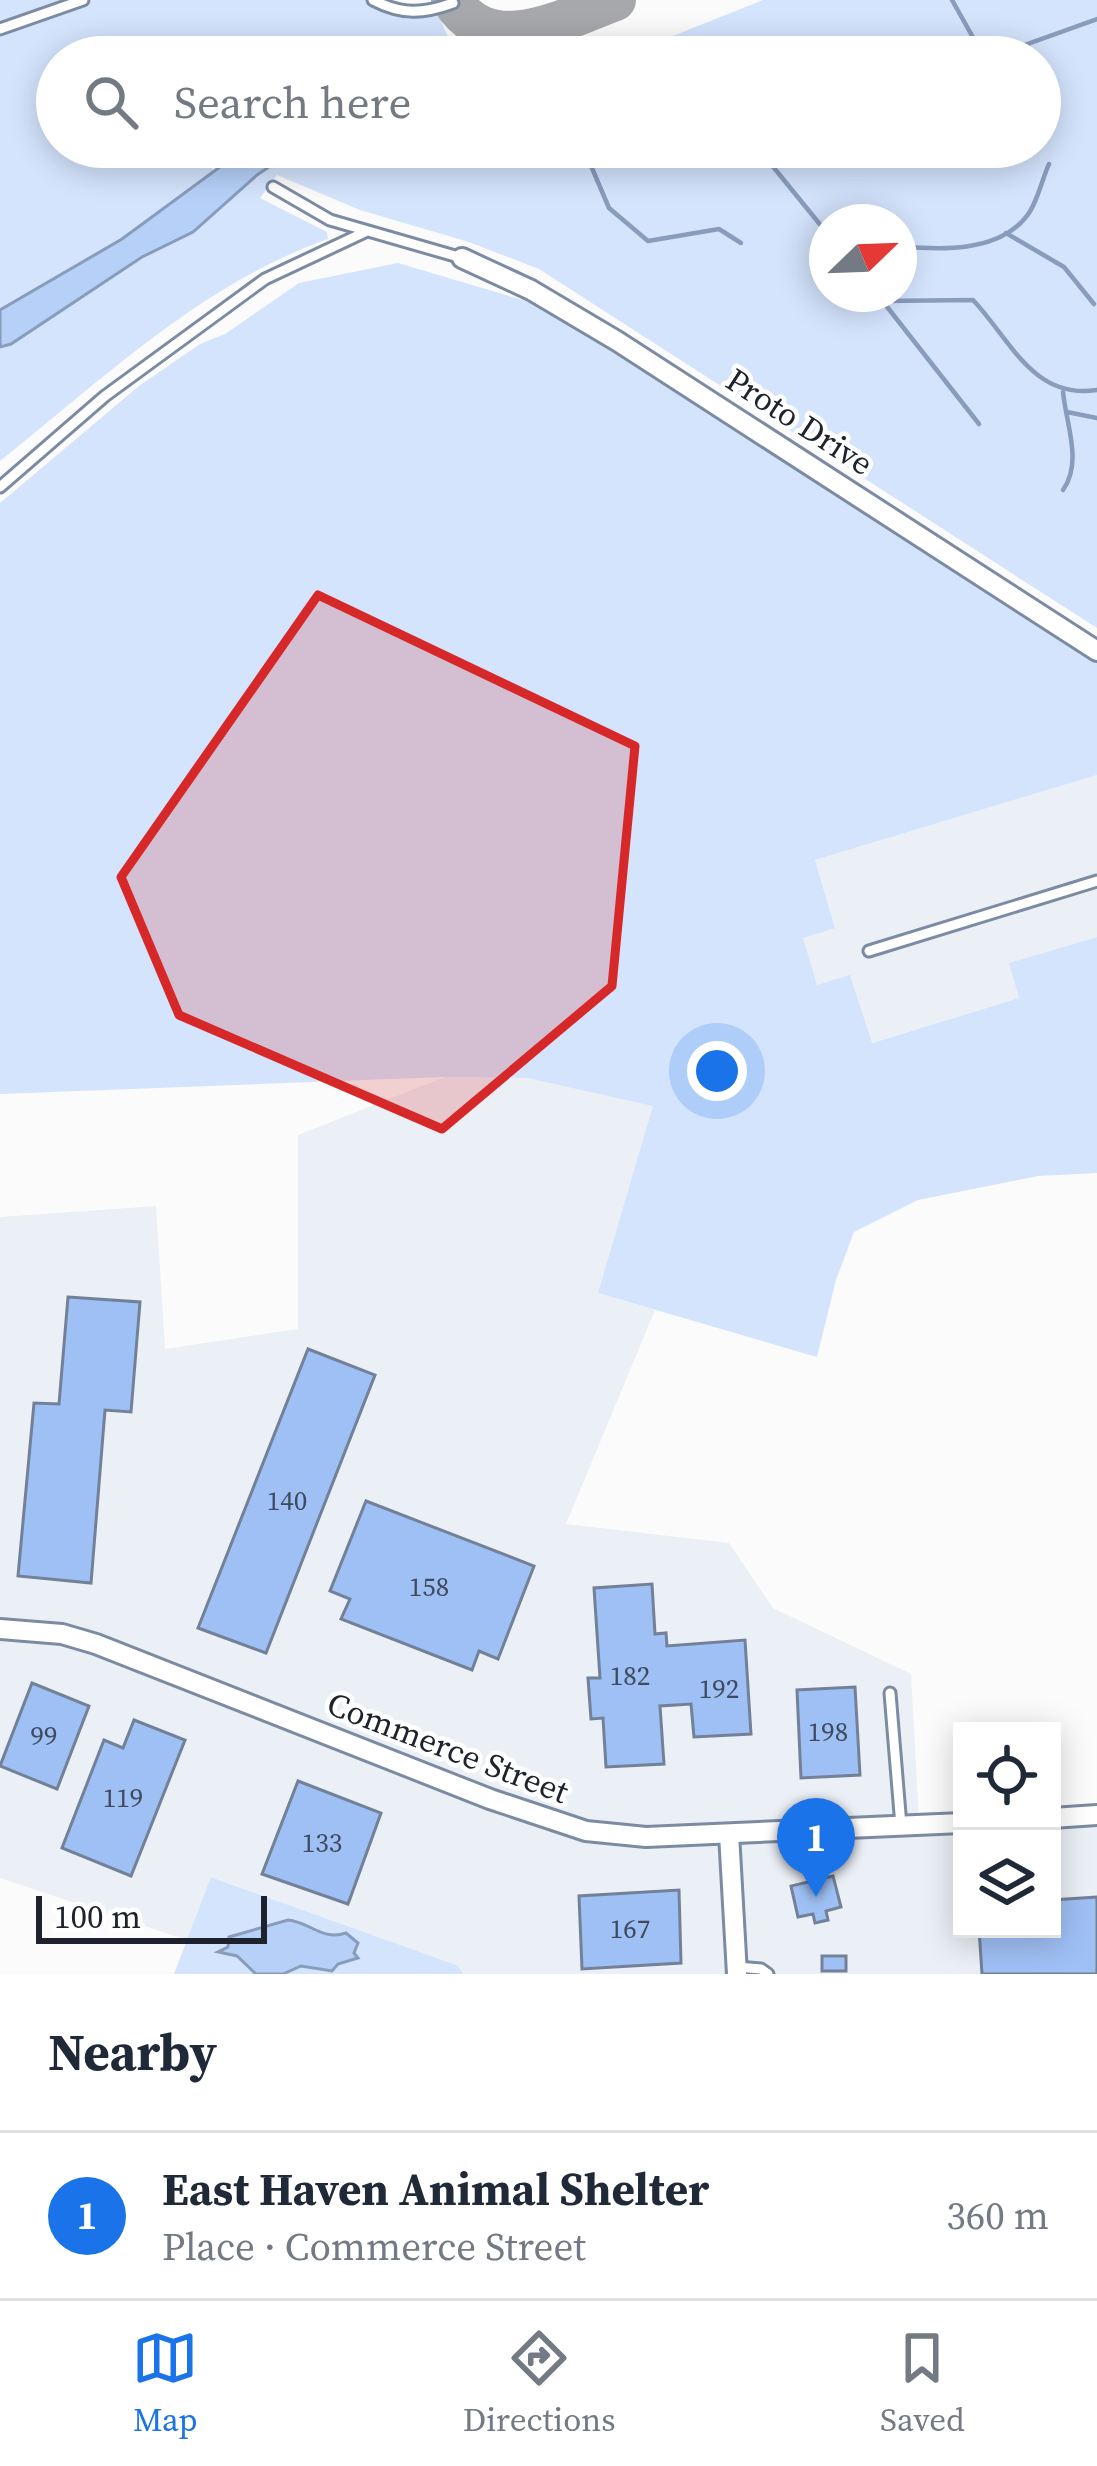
<!DOCTYPE html>
<html lang="en">
<head>
<meta charset="utf-8">
<style>
	:root { --surface:#fff; --page:#f6f6f7; --text:#1f2937; --muted:#747a83; --line:#e0e1e3; --accent:#1a73e8 }
	body { margin:0; font-family:"Source Serif 4",serif; background:var(--page); color:var(--text) }
	.controls { position:absolute; right:36px; bottom:36px; display:grid; overflow:hidden; border-radius:0px; box-shadow:0 6px 30px #0003 }
	.controls button { width:108px; height:108px; display:grid; place-items:center; padding:0; border:0; border-bottom:3px solid var(--line); background:var(--surface); color:var(--text); font:60px sans-serif }
	.compass { position:absolute; left:809px; top:204px; width:108px; height:108px; border-radius:50%; background:var(--surface); box-shadow:0 6px 30px #0003; rotate:67deg }
	.scale { position:absolute; left:36px; bottom:30px; width:231px; box-sizing:border-box; padding-left:12px; border:6px solid #1d222c; border-top:0; font-size:33px; line-height:42px; white-space:nowrap; color:#1d222c; -webkit-text-stroke:9px #fff; paint-order:stroke }
	.you { position:absolute; left:717px; top:1071px; width:42px; height:42px; margin:-30px; border:9px solid #fff; border-radius:50%; background:#1a73e8; box-shadow:0 0 0 18px #1a73e833 }
	.badge { display:grid; place-items:center; width:78px; height:78px; border-radius:50%; background:var(--accent); color:#fff; font-size:39px; font-weight:700 }
	.pin { position:absolute; translate:-50% -99px; filter:drop-shadow(0 3px 6px #0008) }
	.pin::after { content:''; position:absolute; top:63px; width:42px; height:36px; background:inherit; clip-path:polygon(0 0,100% 0,50% 100%) }
	.list { margin:0; padding:0; list-style:none }
	h2 { display:flex; justify-content:space-between; align-items:center; height:156px; margin:0; padding:0 48px; font-size:51px }
	h2 small { font-size:39px; font-weight:400; color:var(--muted) }
	.list li { display:grid; grid-template-columns:78px 1fr auto; gap:36px; align-items:center; box-sizing:border-box; height:168px; padding:0 48px; border-top:3px solid var(--line) }
	.list b { display:block; font-size:45px; white-space:nowrap }
	.list p { margin:0; font-size:39px; white-space:nowrap; color:var(--muted) }
	.list em { font-size:39px; font-style:normal; color:var(--muted) }
	.icon { flex:none; width:66px; height:66px; fill:none; stroke:currentColor; stroke-width:2; stroke-linecap:round; stroke-linejoin:round }
	.map { position:relative; flex:none; width:1097px; height:1974px; overflow:hidden }
	.search { position:absolute; background:var(--surface); box-shadow:0 6px 30px #0003; left:36px; right:36px; top:36px; height:132px; display:flex; align-items:center; gap:30px; box-sizing:border-box; padding:0 42px; border-radius:66px; color:var(--muted); font-size:45px }
	.sheet { height:324px; background:var(--surface) }
	nav { display:flex; justify-content:space-around; align-items:center; box-sizing:border-box; height:168px; border-top:3px solid var(--line); background:var(--surface); font-size:33px; color:var(--muted) }
	nav a { display:grid; justify-items:center; gap:6px }
	nav .on { color:var(--accent) }
	.map>svg:first-child { display:block }
	.built { fill:#ebeff6 }
	.green { fill:#d4e4fd; fill-rule:evenodd }
	.water { fill:#b6d0f8; stroke:#889cbb; stroke-width:3 }
	.lines { fill:none; stroke-linecap:round; stroke-linejoin:round }
	.stream { stroke:#889cbb; stroke-width:4.5 }
	.taxiway { stroke:#a6a8ac; stroke-width:42 }
	.building { fill:#9fc0f5; stroke:#738198; stroke-width:3 }
	.service-casing { stroke:#7c8ba2; stroke-width:15 }
	.minor-casing { stroke:#7c8ba2; stroke-width:24 }
	.service { stroke:#fff; stroke-width:9 }
	.minor { stroke:#fff; stroke-width:18 }
	.marked { fill:#d62828; fill-opacity:0.2; stroke:#d62828; stroke-width:9; stroke-linejoin:round }
	.labels { text-anchor:middle; stroke-width:9; stroke-linejoin:round; paint-order:stroke }
	.number-label { font-size:27px; fill:#3e4a5e }
	.street-label { font-size:33px; fill:#1d222c; stroke:#fff }
</style>
</head>
<body>
<div class="map">
<svg width="1097" height="1974" viewBox="0 0 1097 1974">
	<rect width="100%" height="100%" fill="#fbfbfb"/>
	<g class="built">
		<path d="M1097,775V937L1010,963L1019,998L871,1043L850,976L817,985L802,937L835,927L815,860Z"/>
		<path d="M445,1077L527,1078L654,1106L598,1293L655,1310L566,1524L729,1543L773,1608L911,1674L919,1820L962,1818V1929H1052V1813L1097,1811V1974H464L455,1965L212,1877L187,1940L0,1878V1217L156,1206L165,1349L298,1329V1135Z"/>
	</g>
	<g class="green">
		<path d="M0,0H68L0,24Z"/>
		<path d="M93,0H366C390,21 409,22 438,13L456,57H57V147H237L209,166L215,171L122,239L0,310V33Z"/>
		<path d="M763,0H1097V628L539,269L469,242L360,210L277,175L260,198L327,232L328,239C201,284 104,378 0,461V347L11,344L142,257L193,232L257,175L288,154L307,147H1040V57H620ZM827,222H899V294H827Z"/>
		<path d="M398,263L536,304L1097,656V775L815,860L835,928L803,938L817,985L850,975L872,1043L1019,998L1009,963L1097,937V1173L1038,1176L918,1200L854,1232L836,1280L817,1357L598,1293L653,1106L527,1078L445,1077L0,1094V503L139,386L200,344L225,334L299,283Z"/>
		<path d="M211,1877L456,1965L464,1974H174Z"/>
	</g>
	<g class="water">
		<path d="M247,147H307L288,154L257,175L193,232L142,257L11,344L0,347V310L122,239Z"/>
		<path d="M288,1920C310,1922 322,1941 346,1933L358,1943L354,1953L358,1958L338,1964L332,1971L301,1966L283,1974H256L237,1956L218,1952L228,1947L229,1937Z"/>
	</g>
	<g class="lines">
		<g class="stream">
			<path d="M952,0L984,57"/>
			<path d="M672,40L684,57"/>
			<path d="M736,57C788,42 794,38 845,57"/>
			<path d="M991,57L1097,19"/>
			<path d="M583,147L609,208L648,241L719,229L741,243"/>
			<path d="M757,147L827,233"/>
			<path d="M1006,233L1064,267L1094,304"/>
			<path d="M899,246C939,250 997,253 1026,217C1037,204 1042,179 1049,164"/>
			<path d="M877,294L979,424"/>
			<path d="M883,301L973,300C1010,339 1033,400 1097,390"/>
			<path d="M1067,412L1097,418"/>
			<path d="M1063,490C1083,462 1066,424 1063,392"/>
		</g>
		<path class="taxiway" d="M452,0C490,61 564,19 615,0"/>
	</g>
	<g class="building">
		<path d="M68,1297L140,1302L131,1412L105,1410L91,1583L18,1576L34,1403L59,1404Z"/>
		<path d="M308,1349L375,1375L266,1653L198,1628Z"/>
		<path d="M366,1501L534,1566L498,1659L479,1651L472,1670L341,1619L350,1599L330,1591Z"/>
		<path d="M652,1584L655,1634L666,1633L667,1646L745,1640L751,1734L694,1737L691,1704L660,1706L664,1764L606,1767L603,1718L591,1719L588,1678H600L594,1588Z"/>
		<path d="M32,1683L89,1706L57,1789L0,1766Z"/>
		<path d="M855,1687L860,1775L801,1778L797,1690Z"/>
		<path d="M134,1720L185,1740L131,1876L62,1848L104,1740L123,1748Z"/>
		<path d="M298,1781L381,1813L348,1904L262,1874Z"/>
		<path d="M833,1876L841,1907L826,1911L828,1920L815,1923L813,1914L798,1917L791,1886Z"/>
		<path d="M679,1890L681,1963L582,1969L579,1896Z"/>
		<path d="M1097,1897V1974H982L979,1929H1052V1900Z"/>
		<rect x="822" y="1956" width="24" height="15"/>
	</g>
	<g class="lines">
		<defs>
			<g id="service">
				<path d="M373,0C402,15 423,14 453,3"/>
				<path d="M0,29L83,0"/>
				<path d="M273,187L330,220L462,258"/>
				<path d="M0,487L105,396L265,279L365,232"/>
				<path d="M869,951L1097,881"/>
				<path d="M890,1693L901,1826"/>
				<path d="M737,1967L761,1969L768,1974"/>
			</g>
			<g id="minor">
				<path d="M462,258L531,290L617,341L1097,651"/>
				<path d="M0,1629L62,1634L96,1644L490,1799L586,1831L646,1837L962,1823"/>
				<path d="M1052,1818L1097,1815"/>
				<path d="M729,1834L737,1974"/>
			</g>
		</defs>
		<use href="#service" class="service-casing"/>
		<use href="#minor" class="minor-casing"/>
		<use href="#service" class="service"/>
		<use href="#minor" class="minor"/>
	</g>
	<path class="marked" d="M318,595L635,746L612,986L442,1129L179,1015L121,877Z"/>
	<g class="labels">
		<g class="number-label">
			<text x="287" y="1510">140</text>
			<text x="429" y="1596">158</text>
			<text x="630" y="1685">182</text>
			<text x="719" y="1698">192</text>
			<text x="828" y="1741">198</text>
			<text x="44" y="1745">99</text>
			<text x="123" y="1807">119</text>
			<text x="322" y="1852">133</text>
			<text x="630" y="1938">167</text>
		</g>
		<g class="street-label">
			<text transform="translate(800 421) rotate(33)" y="12">Proto Drive</text>
			<text transform="translate(448 1747) rotate(21)" y="12">Commerce Street</text>
		</g>
	</g>
</svg>
<div class="controls">
<button><svg class="icon" aria-label="locate" viewBox="0 0 24 24"><circle cx="12" cy="12" r="6"/><path d="M12 2v4M12 18v4M2 12h4M18 12h4"/></svg></button>
<button><svg class="icon" aria-label="layers" viewBox="0 0 24 24"><path d="M12 4l9 5-9 5-9-5zM3 14l9 5 9-5"/></svg></button>
</div>
<svg class="compass" viewBox="-18 -18 36 36"><path d="M0-13l5 13h-10z" fill="#e53935"/><path d="M0 13l5-13h-10z" fill="#747a83"/></svg>
<div class="scale">100 m</div>
<div class="you"></div>
<div class="pin badge" style="left:816px;top:1897px">1</div>
<div class="search"><svg class="icon" aria-label="search" viewBox="0 0 24 24"><circle cx="10" cy="10" r="6"/><path d="M15 15l6 6"/></svg>Search here</div>
</div>
<section class="sheet">
<h2>Nearby<small></small></h2>
<ul class="list">
<li><span class="badge">1</span><div><b>East Haven Animal Shelter</b><p>Place · Commerce Street</p></div><em>360 m</em></li>
</ul>
</section>
<nav>
<a class="on"><svg class="icon" aria-label="map" viewBox="0 0 24 24"><path d="M3 6l6-2 6 2 6-2v14l-6 2-6-2-6 2zM9 4v14M15 6v14"/></svg>Map</a>
<a><svg class="icon" aria-label="directions" viewBox="0 0 24 24"><path d="M12 3l9 9-9 9-9-9zM9 14v-3h6M13 9l2 2-2 2"/></svg>Directions</a>
<a><svg class="icon" aria-label="saved" viewBox="0 0 24 24"><path d="M7 4h10v16l-5-4-5 4z"/></svg>Saved</a>
</nav>
</body>
</html>
